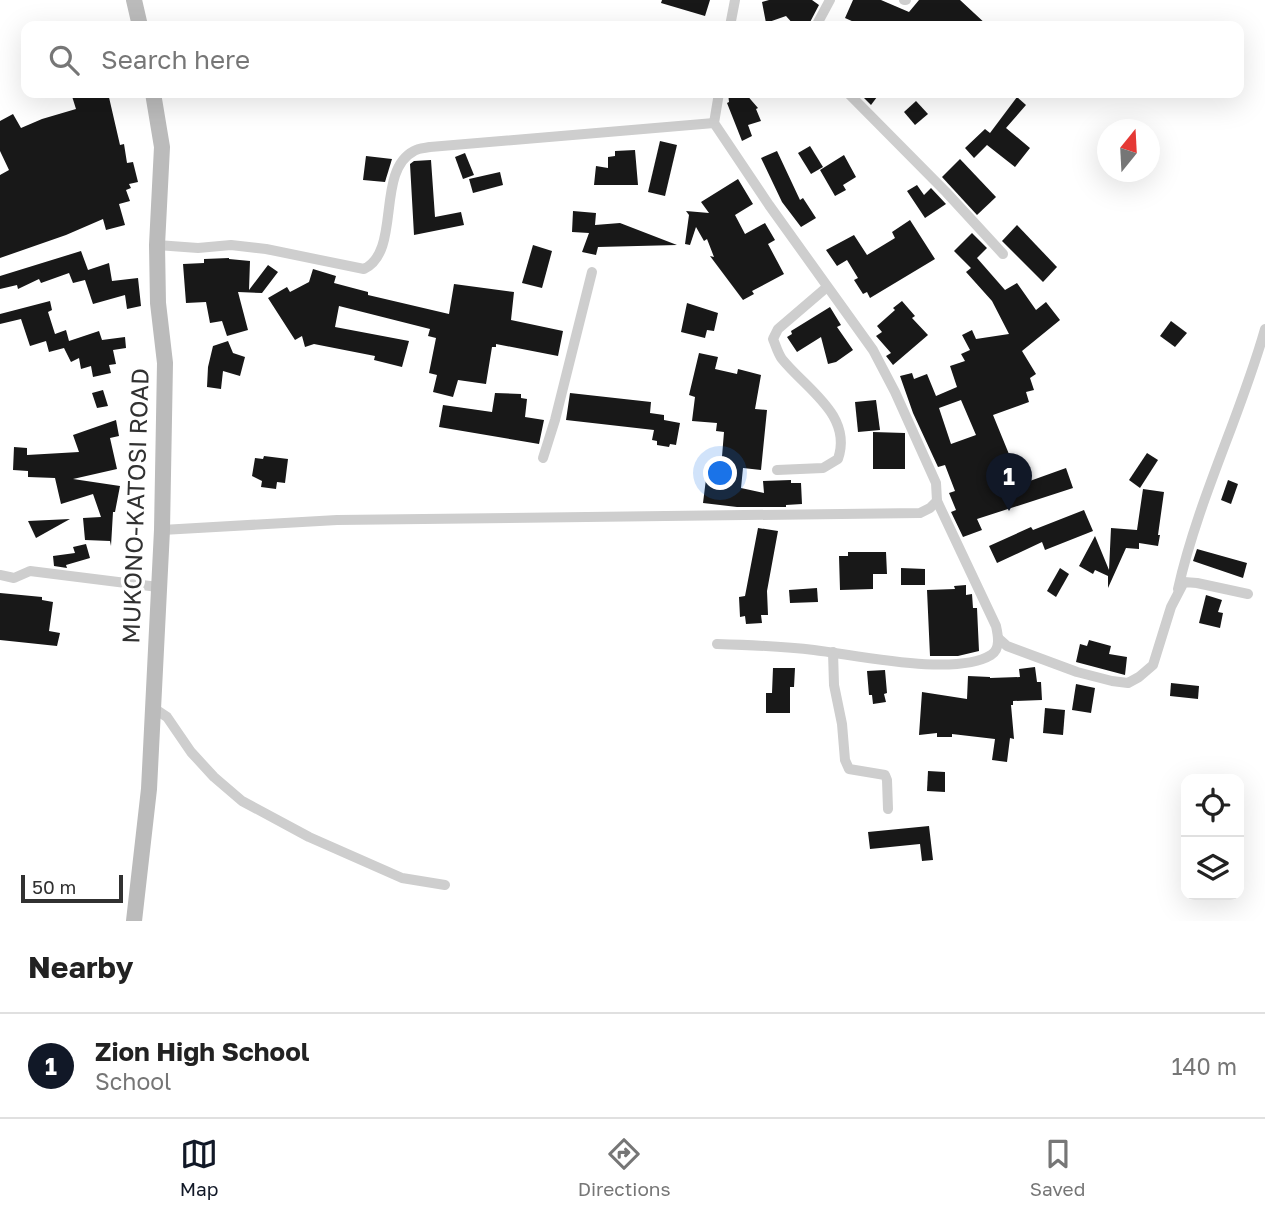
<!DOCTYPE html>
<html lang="en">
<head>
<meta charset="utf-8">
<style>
	:root { --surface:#fff; --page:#f6f6f6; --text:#222; --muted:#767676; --line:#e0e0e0; --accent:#111827 }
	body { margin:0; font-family:"Golos Text",sans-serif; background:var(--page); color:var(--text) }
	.controls { position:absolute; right:21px; bottom:21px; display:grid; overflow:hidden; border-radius:14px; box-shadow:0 7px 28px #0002 }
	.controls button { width:63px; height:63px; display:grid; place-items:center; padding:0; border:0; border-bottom:2px solid var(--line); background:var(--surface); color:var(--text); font:35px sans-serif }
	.compass { position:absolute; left:1097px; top:119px; width:63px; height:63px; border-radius:50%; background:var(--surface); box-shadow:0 7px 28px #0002; rotate:18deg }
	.scale { position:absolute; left:21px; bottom:18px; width:102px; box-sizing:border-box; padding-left:7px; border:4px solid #313131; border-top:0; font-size:19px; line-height:24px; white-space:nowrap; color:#313131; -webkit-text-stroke:5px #fff; paint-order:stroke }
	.you { position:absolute; left:721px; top:474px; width:24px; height:24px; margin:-18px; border:5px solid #fff; border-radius:50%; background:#1a73e8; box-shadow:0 0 0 10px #1a73e833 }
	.badge { display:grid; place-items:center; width:46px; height:46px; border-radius:50%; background:var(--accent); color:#fff; font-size:23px; font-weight:700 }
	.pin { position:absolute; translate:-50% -58px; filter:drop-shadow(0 2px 4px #0008) }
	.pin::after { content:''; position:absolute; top:37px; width:24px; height:21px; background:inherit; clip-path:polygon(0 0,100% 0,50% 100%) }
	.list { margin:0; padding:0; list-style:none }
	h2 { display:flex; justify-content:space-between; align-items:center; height:91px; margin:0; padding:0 28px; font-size:30px }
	h2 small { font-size:23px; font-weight:400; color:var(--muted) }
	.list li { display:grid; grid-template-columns:46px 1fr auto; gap:21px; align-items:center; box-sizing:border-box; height:105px; padding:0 28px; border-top:2px solid var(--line) }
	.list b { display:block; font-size:26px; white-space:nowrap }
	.list p { margin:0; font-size:23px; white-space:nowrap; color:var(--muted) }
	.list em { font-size:23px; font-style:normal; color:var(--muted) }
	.icon { flex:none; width:38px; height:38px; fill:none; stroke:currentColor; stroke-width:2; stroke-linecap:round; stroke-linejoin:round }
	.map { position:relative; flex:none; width:1265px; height:921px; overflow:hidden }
	.search { position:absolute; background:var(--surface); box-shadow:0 7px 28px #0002; left:21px; right:21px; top:21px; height:77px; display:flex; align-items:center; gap:18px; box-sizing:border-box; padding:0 24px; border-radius:14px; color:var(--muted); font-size:26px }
	.sheet { height:196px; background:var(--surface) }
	nav { display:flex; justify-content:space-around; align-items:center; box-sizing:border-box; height:98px; border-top:2px solid var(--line); background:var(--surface); font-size:19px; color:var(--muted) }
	nav a { display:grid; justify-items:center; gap:4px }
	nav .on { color:var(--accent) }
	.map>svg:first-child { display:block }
	.building { fill:#181818; fill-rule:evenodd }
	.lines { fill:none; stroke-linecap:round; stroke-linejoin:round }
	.minor { stroke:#cecece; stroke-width:10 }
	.secondary { stroke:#bbb; stroke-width:16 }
	.labels { text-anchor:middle; stroke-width:7; stroke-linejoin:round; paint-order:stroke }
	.street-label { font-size:24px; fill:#313131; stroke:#fff }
</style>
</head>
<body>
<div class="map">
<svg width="1265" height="921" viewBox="0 0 1265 921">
	<rect width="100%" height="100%" fill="#fff"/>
	<g class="building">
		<path d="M662,0H710L705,16L661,3Z"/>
		<path d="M769,0H812L819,5L808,26H795L786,16L766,23L762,2Z"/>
		<path d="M853,0H881L909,12L919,0H960L988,26H863L845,18Z"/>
		<path d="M71,93H108L120,145L124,144L127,163L133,162L138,182L129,184L131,188L126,190L130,201L119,204L125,225L106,230L103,219L66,235L0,258V175L9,170L0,151V121L13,114L21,128L42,119L76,109Z"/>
		<path d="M728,93H745L758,108L756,109L761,121L748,125L752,136L742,141L727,103L729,102Z"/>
		<path d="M859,93H880L871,105Z"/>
		<path d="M1017,97L1026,105L1006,128L1030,148L1015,167L987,145L974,158L965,148L985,129L990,133Z"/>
		<path d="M916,101L928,114L915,125L904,112Z"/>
		<path d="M660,141L677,145L665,196L648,192Z"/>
		<path d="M810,146L823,167L811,174L798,153Z"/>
		<path d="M635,150L638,185H594L596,166L608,168V157L615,156V151Z"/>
		<path d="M777,151L800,200L803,198L816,218L801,227L782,202L761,158Z"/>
		<path d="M465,153L474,175L463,179L455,157Z"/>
		<path d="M844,155L856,177L843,185L846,190L835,196L820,170Z"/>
		<path d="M366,156L392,159L385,182L363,180Z"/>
		<path d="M960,159L996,197L977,215L942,177Z"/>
		<path d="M431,160L435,217L461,212L464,225L414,235L410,164L414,161Z"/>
		<path d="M500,172L503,185L473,193L469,179Z"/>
		<path d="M738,179L753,204L735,215L745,234L765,223L775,240L768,244L784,274L752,291L754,294L743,300L710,256L714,257L707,239L704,241L696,227L690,245L685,244L689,215L686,211L709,213L701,202Z"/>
		<path d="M917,185L924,195L931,188L946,204L925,218L907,191Z"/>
		<path d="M573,211L596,213L595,225L620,223L677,245L598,247L596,255L582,252L589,233L572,232Z"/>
		<path d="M910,220L935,259L870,298L867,292L863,294L854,280L858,278L847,260L837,266L826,250L854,235L867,255L895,238L892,232Z"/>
		<path d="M1017,225L1057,267L1043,282L1002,241Z"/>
		<path d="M972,233L987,248L977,258L1005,290L1017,283L1036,310L1046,302L1060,320L1022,351L1036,374L1030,378L1034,390L1026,392L1029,402L993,415L1011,459L1017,456L1027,482L1066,468L1073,488L977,519L982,530L963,537L951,512L956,510L949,493L955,491L945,465L938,467L913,413L900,376L912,373L914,379L927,374L936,396L957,387L950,366L965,361L961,354L970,350L962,335L972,330L976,339L1009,334L992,301L966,272L971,268L954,251ZM961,400L976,435L951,444L939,408Z"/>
		<path d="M533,245L552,251L542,288L522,283Z"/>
		<path d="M81,251L88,270L109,263L112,281L138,278L141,306L127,309L125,295L93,304L85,280L73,283L69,273L41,283L39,279L18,289L17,285L0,289V276Z"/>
		<path d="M229,258V259L250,261L249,290L268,265L278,272L262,293L238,292L248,330L227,336L222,321L210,323L206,302L186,303L183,264L204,263V259Z"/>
		<path d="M313,269L336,276L334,283L368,292V295L449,314L454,284L514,292L511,320L563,331L558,356L496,344V347H492L486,384L458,380L453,397L433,392L437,375L429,373L436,338L428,336L430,329L339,306L335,327L409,341L402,367L374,360L375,356L314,344L305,347L302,336L295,340L268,298L287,287L290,292L309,282Z"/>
		<path d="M50,301L52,310L48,312L55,334L66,330L69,341L99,331L102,340L125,337L126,348L113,350L116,364L109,365L111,373L93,377L91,366L81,369L79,358L71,362L64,348L49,352L46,341L30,346L21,319L0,324V314Z"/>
		<path d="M902,301L915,316L912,318L928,335L893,365L886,356L891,353L876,336L882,332L877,326L895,310L893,308Z"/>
		<path d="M687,303L718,313L714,331L707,330L705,338L681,332Z"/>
		<path d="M830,307L841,325L837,327L853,350L836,362L828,364L821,337L797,352L787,337L792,334L791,331Z"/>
		<path d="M1171,321L1187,333L1175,347L1160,336Z"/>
		<path d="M228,341L233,353L245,357L240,376L223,371L221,389L207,387L208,367L213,346Z"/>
		<path d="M699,353L718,357L715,369L737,374L738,369L761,375L755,409L767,410L761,470L743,468L741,488L764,493L763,481L791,480V483H801L802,504L786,505V507H737L703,503L706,479L720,481L724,432L716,431L717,423L692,421L695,397L689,395Z"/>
		<path d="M103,390L108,406L97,408L92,393Z"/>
		<path d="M495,393L521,394V398L527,399L525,417L544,420L539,444L439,427L443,405L492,412Z"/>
		<path d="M570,393L651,402L650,413L664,415V420L680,423L676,445L670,444L669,447L657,445V441L652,440L654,430L566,420Z"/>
		<path d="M876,400L880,430L858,432L855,402Z"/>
		<path d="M116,420L119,436L110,438L117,469L73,479L120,486L115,512H113L111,546L110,541L85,540L83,518L101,517L93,494L61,504L55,478L28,477V471L13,470L14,447L27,448V455L79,452L73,435Z"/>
		<path d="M873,432L905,433V469H873Z"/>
		<path d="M1147,453L1158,460L1140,488L1129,480Z"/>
		<path d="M264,456L288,459L285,483L277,482L276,489L261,487L262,481L252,476L255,458L263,459Z"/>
		<path d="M1228,480L1238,484L1231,504L1221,500Z"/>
		<path d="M1143,489L1164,492L1158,535H1160L1158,546L1139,543V549L1126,548L1108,588V576L1095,570L1093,574L1079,566L1095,536L1109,570L1111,528L1137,530Z"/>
		<path d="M1084,510L1093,531L1045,550L1042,542L997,563L989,546L1031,527L1033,530Z"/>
		<path d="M70,519L36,538L28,521Z"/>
		<path d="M758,528L778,531L767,591L768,615H761L762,623L746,624L745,616L740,617L739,597L745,596Z"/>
		<path d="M86,544L90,558L66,565L67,568L54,566L53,556L75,553L73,547Z"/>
		<path d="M1197,549L1247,563L1243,578L1193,561Z"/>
		<path d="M848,552H886L887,574H873V589L840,590L839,556H848Z"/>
		<path d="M901,568L925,569V585H901Z"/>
		<path d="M1060,568L1069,574L1056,597L1047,591Z"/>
		<path d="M966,585V595L972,594L973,608H977L979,651L958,656H930L927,590L955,589L954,586Z"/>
		<path d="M817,588L818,602L790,603L789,590Z"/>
		<path d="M0,593L42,597V600L53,602L49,631L60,633L57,646L0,640Z"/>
		<path d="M1206,595L1222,600L1218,612L1223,613L1220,628L1199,623Z"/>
		<path d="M1089,640L1111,646L1109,654L1127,657L1125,675L1076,662L1080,644L1087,646Z"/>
		<path d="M1035,667L1037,682H1041L1042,700L1013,701V705H1011L1014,739L1010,738L1007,762L992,760L995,739L952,734V737H937V733L919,735L922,692L967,699L968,676L990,677V678L1020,677L1019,669Z"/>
		<path d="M773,668H795L794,687H790V713H766V693H772Z"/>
		<path d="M885,670L887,693L884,694L886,702L873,704L872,695H869L867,671Z"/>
		<path d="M1171,683L1199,686L1198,699L1170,696Z"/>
		<path d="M1076,684L1095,688L1091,713L1072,710Z"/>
		<path d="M1045,708L1065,710L1063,735L1043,733Z"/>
		<path d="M928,771L945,772V792L927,791Z"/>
		<path d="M929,826L933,860L922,861L920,844L870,849L868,832Z"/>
	</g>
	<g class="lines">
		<g class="minor">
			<path d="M904,0H906"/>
			<path d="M730,26L735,0"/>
			<path d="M816,26L830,0"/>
			<path d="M848,93L946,192L1003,254"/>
			<path d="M157,245L198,248L231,245L266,249L364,269C402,251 375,171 414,151C418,148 425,148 430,147L714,123"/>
			<path d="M543,458L555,420L592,272"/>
			<path d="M777,470L823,468L838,459C853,415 806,389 782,359C778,354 776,346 773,339L778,329L827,287"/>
			<path d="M162,530L337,520L920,513L930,508L937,501L936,483L895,392L873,350L769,205L714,123L719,93"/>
			<path d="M0,575L14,578L30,571L158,587"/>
			<path d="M1178,589C1198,500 1240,417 1265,329"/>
			<path d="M998,638L1007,646L1077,672L1112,681L1128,683L1139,677L1153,665L1171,607L1184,582L1197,583L1248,594"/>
			<path d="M717,644C750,645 782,646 814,650C857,655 955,677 991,655C1001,649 998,635 996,626L937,501"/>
			<path d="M833,652L834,685L842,724L845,760L849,769L885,775L887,780L888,809"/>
			<path d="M152,707L167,717L191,752L214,777L242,801L309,837L402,878L445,885"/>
		</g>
		<g class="secondary">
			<path d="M134,0L140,26"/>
			<path d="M134,921L149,789L162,530L165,363L158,303L157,245L162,147L153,93"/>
		</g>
	</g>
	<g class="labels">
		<g class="street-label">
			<text transform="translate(136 506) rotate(-88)" y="8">MUKONO-KATOSI ROAD</text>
		</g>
	</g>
</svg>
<div class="controls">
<button><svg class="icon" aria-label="locate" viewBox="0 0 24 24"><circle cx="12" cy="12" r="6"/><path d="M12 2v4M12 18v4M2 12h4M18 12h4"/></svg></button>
<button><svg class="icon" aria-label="layers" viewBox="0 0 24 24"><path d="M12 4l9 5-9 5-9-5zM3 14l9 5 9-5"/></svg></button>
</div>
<svg class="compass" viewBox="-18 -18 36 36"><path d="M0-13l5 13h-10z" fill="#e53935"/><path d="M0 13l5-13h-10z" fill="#767676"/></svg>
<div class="scale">50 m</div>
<div class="you"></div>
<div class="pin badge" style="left:1009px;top:511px">1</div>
<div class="search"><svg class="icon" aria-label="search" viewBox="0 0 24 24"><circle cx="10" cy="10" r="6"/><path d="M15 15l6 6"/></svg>Search here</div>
</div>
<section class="sheet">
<h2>Nearby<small></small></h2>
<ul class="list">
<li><span class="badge">1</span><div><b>Zion High School</b><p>School</p></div><em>140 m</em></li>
</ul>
</section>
<nav>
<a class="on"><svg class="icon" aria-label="map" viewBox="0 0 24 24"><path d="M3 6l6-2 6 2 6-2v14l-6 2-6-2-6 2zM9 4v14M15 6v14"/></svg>Map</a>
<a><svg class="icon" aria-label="directions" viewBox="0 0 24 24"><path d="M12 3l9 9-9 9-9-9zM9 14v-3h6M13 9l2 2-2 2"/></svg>Directions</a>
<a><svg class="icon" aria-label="saved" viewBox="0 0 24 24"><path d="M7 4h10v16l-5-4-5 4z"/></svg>Saved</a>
</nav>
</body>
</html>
